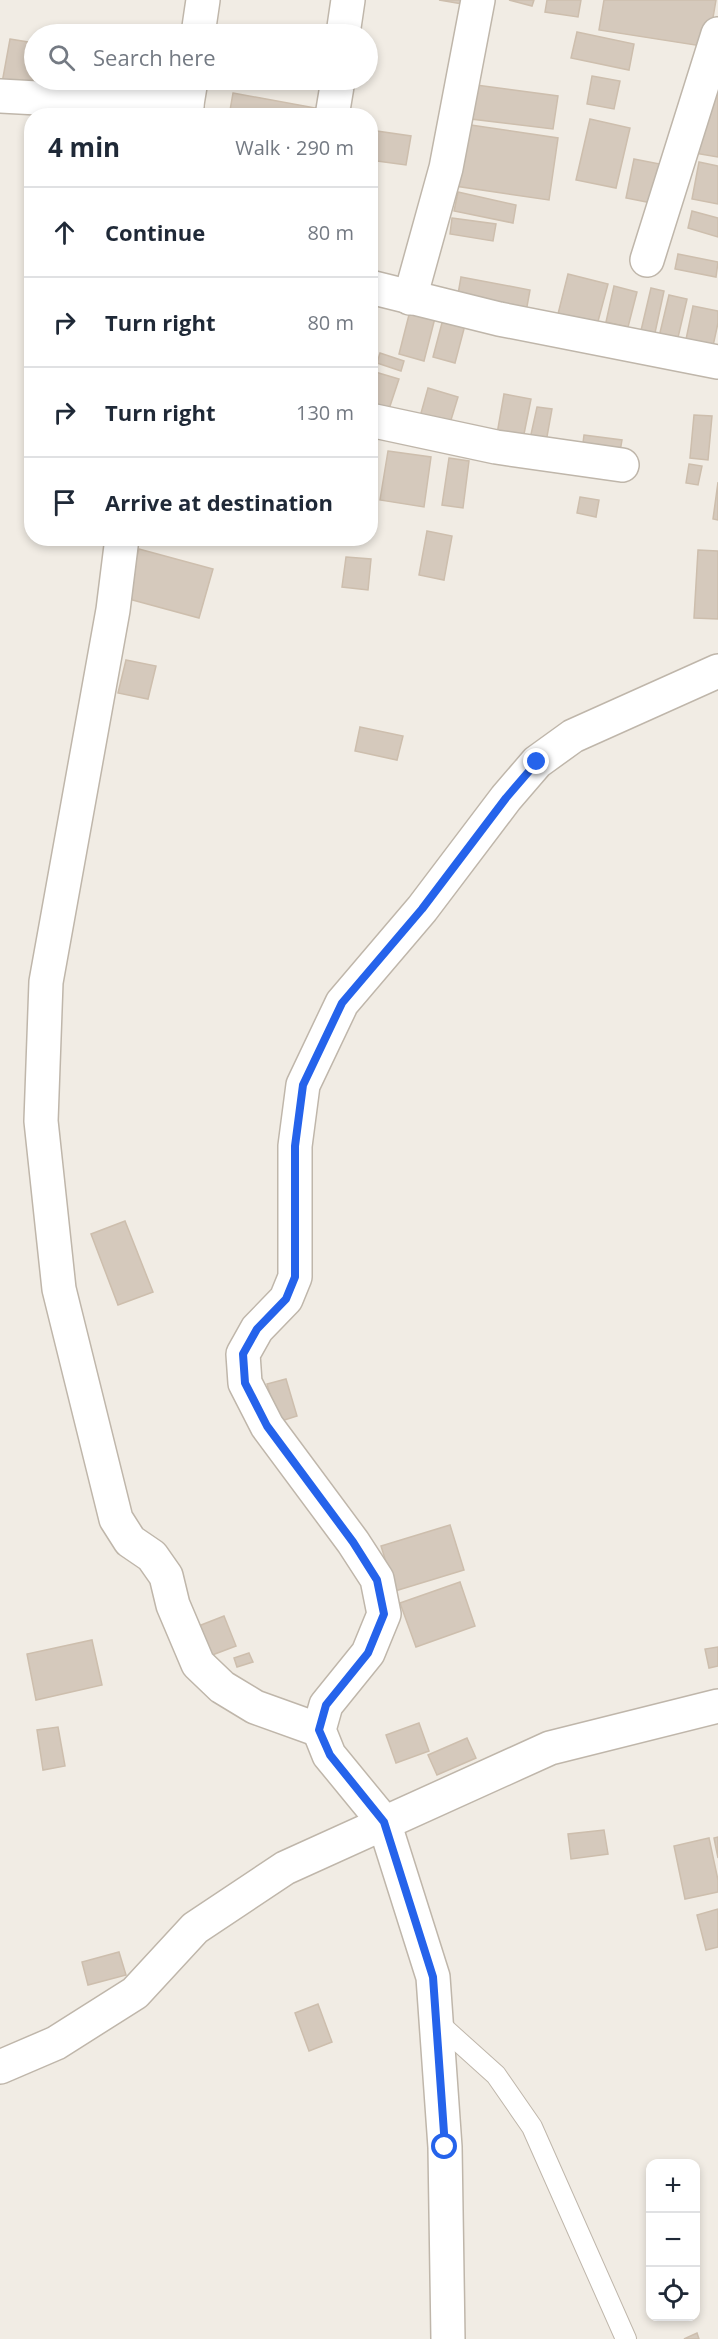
<!DOCTYPE html>
<html lang="en">
<head>
<meta charset="utf-8">
<style>
	:root { --surface:#fff; --page:#f2f2f3; --text:#1f2937; --muted:#747a83; --line:#e0e1e3 }
	body { margin:0; font-family:"Open Sans",sans-serif; background:var(--page); color:var(--text) }
	.controls { position:absolute; right:18px; bottom:18px; display:grid; overflow:hidden; border-radius:12px; box-shadow:0 3px 9px #0003 }
	.controls button { width:54px; height:54px; display:grid; place-items:center; padding:0; border:0; border-bottom:2px solid var(--line); background:var(--surface); color:var(--text); font:30px sans-serif }
	.stop { position:absolute; width:18px; height:18px; margin:-14px; border:4px solid #2563eb; border-radius:50%; background:#fff }
	.stop.end { background:#2563eb; border-color:#fff; box-shadow:0 2px 6px #0008 }
	.list { margin:0; padding:0; list-style:none }
	h2 { display:flex; justify-content:space-between; align-items:center; height:78px; margin:0; padding:0 24px; font-size:26px }
	h2 small { font-size:20px; font-weight:400; color:var(--muted) }
	.list li { display:grid; grid-template-columns:39px 1fr auto; gap:18px; align-items:center; box-sizing:border-box; height:90px; padding:0 24px; border-top:2px solid var(--line) }
	.list b { display:block; font-size:22px; white-space:nowrap }
	.list em { font-size:20px; font-style:normal; color:var(--muted) }
	.icon { flex:none; width:33px; height:33px; fill:none; stroke:currentColor; stroke-width:2; stroke-linecap:round; stroke-linejoin:round }
	.map { position:relative; flex:none; width:718px; height:2339px; overflow:hidden }
	.search { position:absolute; background:var(--surface); box-shadow:0 3px 9px #0003; left:24px; top:24px; width:354px; height:66px; display:flex; align-items:center; gap:15px; box-sizing:border-box; padding:0 21px; border-radius:33px; color:var(--muted); font-size:22px }
	.panel { position:absolute; background:var(--surface); box-shadow:0 3px 9px #0003; left:24px; top:108px; width:354px; height:438px; border-radius:24px }
	.map>svg:first-child { display:block }
	.building { fill:#d5c9bc; stroke:#cdbead; stroke-width:1.5 }
	.lines { fill:none; stroke-linecap:round; stroke-linejoin:round }
	.lane-casing { stroke:#bfb6aa; stroke-width:22 }
	.street-casing { stroke:#bfb6aa; stroke-width:36 }
	.lane { stroke:#fff; stroke-width:20 }
	.street { stroke:#fff; stroke-width:33 }
	.route { stroke:#2563eb; stroke-width:8 }
</style>
</head>
<body>
<div class="map">
<svg width="718" height="2339" viewBox="0 0 718 2339">
	<rect width="100%" height="100%" fill="#f1ece4"/>
	<g class="building">
		<path d="M439,0H463L462,4Z"/>
		<path d="M509,0H534L532,6Z"/>
		<path d="M547,0H581L578,17L545,12Z"/>
		<path d="M604,0H716L708,47L599,30Z"/>
		<path d="M577,32L634,44L629,70L571,58Z"/>
		<path d="M10,39L34,43V80H36L35,89L2,83Z"/>
		<path d="M718,60V157L694,153Z"/>
		<path d="M592,76L620,81L614,109L587,104Z"/>
		<path d="M476,85L558,96L553,129L471,119Z"/>
		<path d="M233,93L321,109L320,116H229Z"/>
		<path d="M590,119L630,128L616,188L576,180Z"/>
		<path d="M464,124L558,138L549,200L455,186Z"/>
		<path d="M370,130L411,136L406,165L370,160Z"/>
		<path d="M634,159L665,165L657,204L626,198Z"/>
		<path d="M699,162L718,166V204L692,199Z"/>
		<path d="M458,192L516,205L513,223L454,211Z"/>
		<path d="M692,211L718,218V237L688,228Z"/>
		<path d="M452,218L496,224L493,241L450,234Z"/>
		<path d="M678,254L718,262L716,277L675,269Z"/>
		<path d="M568,274L608,284L597,325L558,314Z"/>
		<path d="M461,277L530,290L526,312L457,300Z"/>
		<path d="M614,286L637,292L628,327L606,322Z"/>
		<path d="M651,288L664,291L653,342L639,339Z"/>
		<path d="M669,295L687,299L676,346L658,341Z"/>
		<path d="M693,306L718,311V323L711,355L684,349Z"/>
		<path d="M411,307L436,314L424,361L399,354Z"/>
		<path d="M443,319L465,325L455,363L433,357Z"/>
		<path d="M380,353L404,361L401,371L377,363Z"/>
		<path d="M372,371L399,379L385,421L370,417Z"/>
		<path d="M428,388L458,397L447,433L418,424Z"/>
		<path d="M504,394L531,399L523,439L497,434Z"/>
		<path d="M537,407L552,409L546,442L530,439Z"/>
		<path d="M694,415L712,416L708,460L690,458Z"/>
		<path d="M584,435L622,440L618,463L581,458Z"/>
		<path d="M388,451L431,457L424,507L380,500Z"/>
		<path d="M449,458L469,461L463,508L442,505Z"/>
		<path d="M689,464L702,466L698,485L686,483Z"/>
		<path d="M718,482V520L713,519Z"/>
		<path d="M580,497L599,500L596,517L577,513Z"/>
		<path d="M427,531L452,536L444,580L419,575Z"/>
		<path d="M139,549L213,569L199,618L125,598Z"/>
		<path d="M698,550L718,551V619L694,618Z"/>
		<path d="M346,557L371,559L368,590L342,587Z"/>
		<path d="M126,660L156,666L148,699L118,693Z"/>
		<path d="M360,727L403,736L397,760L355,751Z"/>
		<path d="M125,1221L153,1292L118,1305L91,1234Z"/>
		<path d="M286,1379L297,1416L278,1422L267,1384Z"/>
		<path d="M450,1525L464,1570L395,1591L381,1546Z"/>
		<path d="M460,1582L475,1626L416,1647L400,1603Z"/>
		<path d="M224,1616L236,1646L207,1657L196,1627Z"/>
		<path d="M92,1640L102,1685L36,1700L27,1654Z"/>
		<path d="M718,1647V1666L709,1668L705,1649Z"/>
		<path d="M249,1653L253,1662L237,1667L234,1658Z"/>
		<path d="M419,1723L429,1751L396,1763L386,1735Z"/>
		<path d="M58,1727L65,1766L43,1770L37,1730Z"/>
		<path d="M467,1738L476,1758L437,1775L428,1755Z"/>
		<path d="M604,1830L608,1854L571,1859L568,1834Z"/>
		<path d="M718,1837V1858L714,1838Z"/>
		<path d="M709,1838L718,1880V1892L685,1899L674,1846Z"/>
		<path d="M718,1909V1947L706,1950L697,1915Z"/>
		<path d="M119,1952L126,1975L88,1985L82,1962Z"/>
		<path d="M318,2004L332,2042L309,2051L295,2013Z"/>
		<path d="M697,2333L699,2339H684Z"/>
	</g>
	<g class="lines">
		<defs>
			<path id="lane" d="M436,2021L496,2075L532,2127L626,2339"/>
			<g id="street">
				<path d="M198,34L203,0"/>
				<path d="M343,34L348,0"/>
				<path d="M0,96L187,106"/>
				<path d="M185,116L191,80"/>
				<path d="M332,116L338,80"/>
				<path d="M647,260L718,34"/>
				<path d="M370,287L499,319L718,362"/>
				<path d="M410,298L446,168L478,0"/>
				<path d="M370,420L496,447L622,465"/>
				<path d="M122,538L113,610L46,982L41,1121L59,1289L116,1519L130,1541L152,1556L166,1576L173,1605L198,1664L222,1687L255,1707L319,1730"/>
				<path d="M0,2067L56,2043L135,1993L195,1928L285,1868L550,1748L718,1706"/>
				<path d="M448,2339L445,2147L433,1977L384,1822L329,1755L319,1730L326,1705L368,1653L384,1614L377,1579L353,1542L267,1426L245,1383L243,1354L257,1329L286,1299L295,1277V1146L303,1085L342,1003L422,909L506,798L537,762L573,736L718,671"/>
			</g>
		</defs>
		<use href="#lane" class="lane-casing"/>
		<use href="#street" class="street-casing"/>
		<use href="#lane" class="lane"/>
		<use href="#street" class="street"/>
	</g>
	<g class="lines">
		<path class="route" d="M445,2147L433,1977L384,1822L330,1755L319,1730L326,1705L368,1653L384,1614L377,1580L353,1542L267,1426L245,1383L243,1354L257,1329L286,1299L295,1277V1146L303,1085L342,1003L422,909L506,798L537,762"/>
	</g>
</svg>
<div class="controls">
<button>+</button>
<button>−</button>
<button><svg class="icon" aria-label="locate" viewBox="0 0 24 24"><circle cx="12" cy="12" r="6"/><path d="M12 2v4M12 18v4M2 12h4M18 12h4"/></svg></button>
</div>
<div class="stop" style="left:445px;top:2147px"></div>
<div class="stop end" style="left:537px;top:762px"></div>
<div class="search"><svg class="icon" aria-label="search" viewBox="0 0 24 24"><circle cx="10" cy="10" r="6"/><path d="M15 15l6 6"/></svg>Search here</div>
<section class="panel">
<h2>4 min<small>Walk · 290 m</small></h2>
<ul class="list">
<li><svg class="icon" aria-label="ahead" viewBox="0 0 24 24"><path d="M12 20V5M6 11l6-6 6 6"/></svg><div><b>Continue</b></div><em>80 m</em></li>
<li><svg class="icon" aria-label="right" viewBox="0 0 24 24"><path d="M7 20v-9h11M14 6l5 5-5 5"/></svg><div><b>Turn right</b></div><em>80 m</em></li>
<li><svg class="icon" aria-label="right" viewBox="0 0 24 24"><path d="M7 20v-9h11M14 6l5 5-5 5"/></svg><div><b>Turn right</b></div><em>130 m</em></li>
<li><svg class="icon" aria-label="arrive" viewBox="0 0 24 24"><path d="M6 21V4h12l-3 4 3 4H6"/></svg><div><b>Arrive at destination</b></div></li>
</ul>
</section>
</div>
</body>
</html>
